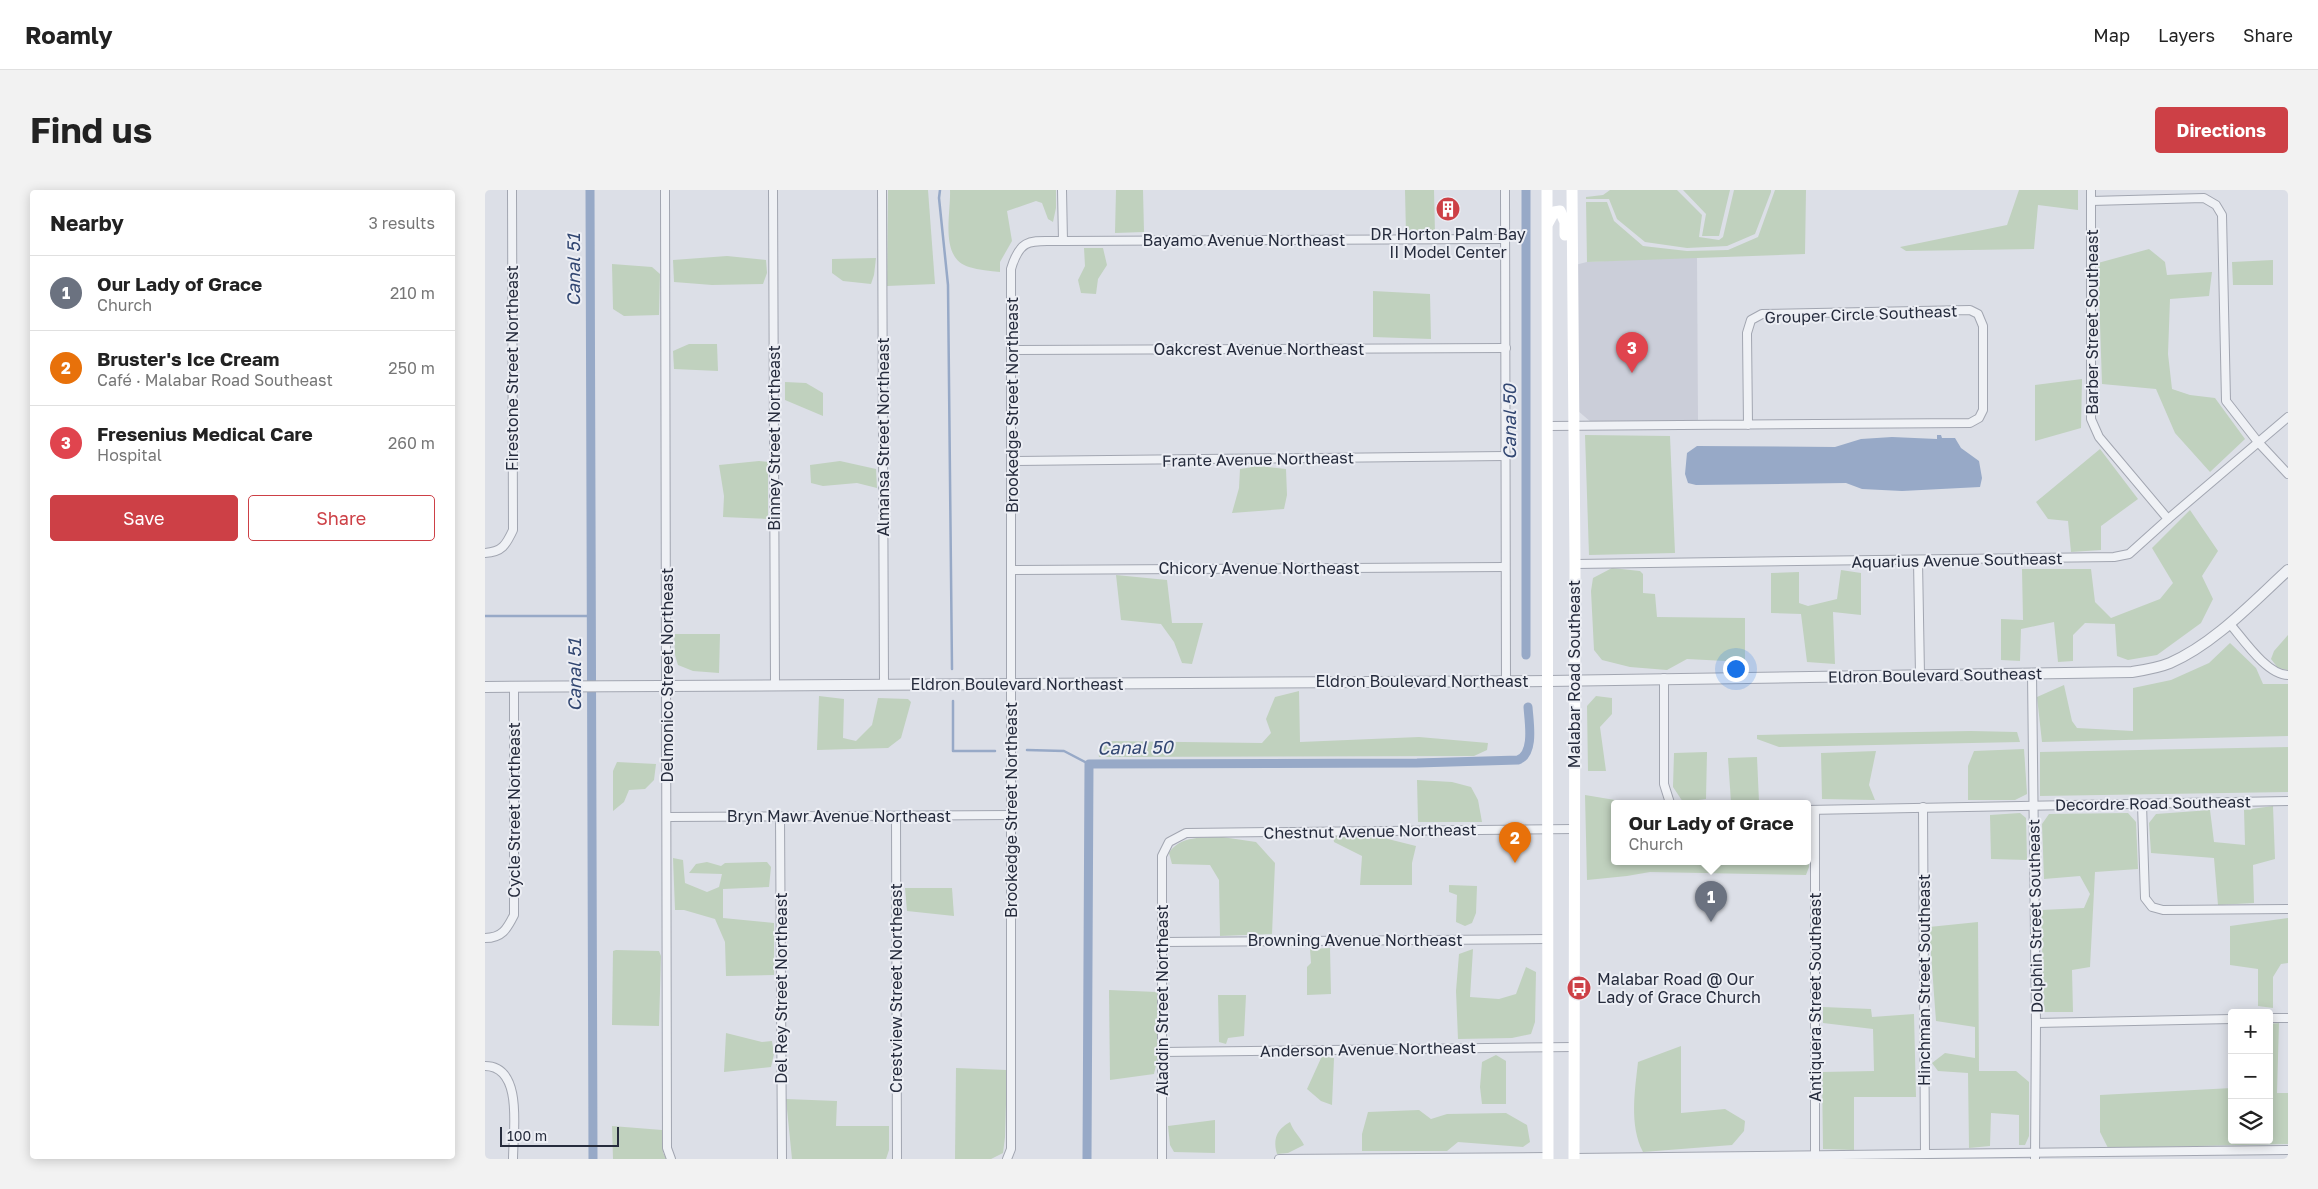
<!DOCTYPE html>
<html lang="en">
<head>
<meta charset="utf-8">
<style>
	:root { --surface:#fff; --page:#f2f2f2; --text:#222; --muted:#767676; --line:#e0e0e0; --accent:#cd4046 }
	body { margin:0; font-family:"Golos Text",sans-serif; background:var(--page); color:var(--text) }
	.controls { position:absolute; right:15px; bottom:15px; display:grid; overflow:hidden; border-radius:5px; box-shadow:0 2px 12px #0003 }
	.controls button { width:45px; height:45px; display:grid; place-items:center; padding:0; border:0; border-bottom:1px solid var(--line); background:var(--surface); color:var(--text); font:25px sans-serif }
	.scale { position:absolute; left:15px; bottom:12px; width:119px; box-sizing:border-box; padding-left:5px; border:2px solid #262c3d; border-top:0; font-size:14px; line-height:18px; white-space:nowrap; color:#262c3d; -webkit-text-stroke:4px #eceef4; paint-order:stroke }
	.you { position:absolute; left:1250px; top:478px; width:18px; height:18px; margin:-12px; border:4px solid #fff; border-radius:50%; background:#1a73e8; box-shadow:0 0 0 8px #1a73e833 }
	.badge { display:grid; place-items:center; width:32px; height:32px; border-radius:50%; background:var(--accent); color:#fff; font-size:16px; font-weight:700 }
	.pin { position:absolute; translate:-50% -41px; filter:drop-shadow(0 1px 2px #0008) }
	.pin::after { content:''; position:absolute; top:26px; width:18px; height:15px; background:inherit; clip-path:polygon(0 0,100% 0,50% 100%) }
	.popup { position:absolute; left:1126px; top:610px; width:200px; height:65px; box-sizing:border-box; display:grid; place-content:center; border-radius:5px; background:var(--surface); filter:drop-shadow(0 1px 4px #0005); font-size:16px; white-space:nowrap; color:var(--muted) }
	.popup b { font-size:19px; color:var(--text) }
	.popup::after { content:''; position:absolute; left:50%; top:100%; margin-left:-10px; border:10px solid transparent; border-top-color:var(--surface) }
	.list { margin:0; padding:0; list-style:none }
	h2 { display:flex; justify-content:space-between; align-items:center; height:65px; margin:0; padding:0 20px; font-size:21px }
	h2 small { font-size:16px; font-weight:400; color:var(--muted) }
	.list li { display:grid; grid-template-columns:32px 1fr auto; gap:15px; align-items:center; box-sizing:border-box; height:75px; padding:0 20px; border-top:1px solid var(--line) }
	.list b { display:block; font-size:19px; white-space:nowrap }
	.list p { margin:0; font-size:16px; white-space:nowrap; color:var(--muted) }
	.list em { font-size:16px; font-style:normal; color:var(--muted) }
	.actions { display:flex; gap:10px; padding:15px 20px }
	.actions a { flex:1; padding:11px 0; border:1px solid var(--accent); border-radius:5px; text-align:center; font-size:18px; color:var(--accent) }
	.actions .main { background:var(--accent); color:#fff }
	.icon { flex:none; width:28px; height:28px; fill:none; stroke:currentColor; stroke-width:2; stroke-linecap:round; stroke-linejoin:round }
	.map { position:relative; flex:none; width:1803px; height:969px; overflow:hidden; border-radius:5px }
	header { display:flex; align-items:center; gap:30px; box-sizing:border-box; height:70px; padding:0 25px; background:var(--surface); border-bottom:1px solid var(--line) }
	header strong { font-size:24px }
	nav { display:flex; gap:28px; margin-inline-start:auto; font-size:18px }
	.intro { display:flex; align-items:center; justify-content:space-between; box-sizing:border-box; height:120px; padding:0 30px }
	h1 { margin:0; font-size:35px }
	.button { padding:12px 22px; border-radius:5px; background:var(--accent); color:#fff; font-size:18px; font-weight:700 }
	main { display:flex; gap:30px; padding:0 30px }
	aside { flex:1; background:var(--surface); border-radius:5px; box-shadow:0 2px 12px #0003 }
	.map>svg:first-child { display:block }
	.built { fill:#cbced9 }
	.green { fill:#c0d1be }
	.water { fill:#97a9c7 }
	.lines { fill:none; stroke-linecap:round; stroke-linejoin:round }
	.stream { stroke:#97a9c7; stroke-width:2.5 }
	.canal { stroke:#97a9c7; stroke-width:9 }
	.minor-casing { stroke:#a2a6b1; stroke-width:10 }
	.tertiary-casing { stroke:#a2a6b1; stroke-width:12 }
	.minor { stroke:#eff1f5; stroke-width:8 }
	.tertiary { stroke:#eff1f5; stroke-width:10 }
	.secondary { stroke:#fff; stroke-width:11 }
	.labels { text-anchor:middle; stroke-width:4; stroke-linejoin:round; paint-order:stroke }
	.poi-label { font-size:16px; fill:#262c3d; stroke:#eceef4 }
	.street-label { font-size:16px; fill:#262c3d; stroke:#eceef4 }
	.water-label { font-size:18px; font-style:italic; fill:#314671; stroke:#eceef4 }
</style>
</head>
<body>
<header>
<strong>Roamly</strong>
<nav><a>Map</a><a>Layers</a><a>Share</a></nav>
</header>
<div class="intro"><h1>Find us</h1><a class="button">Directions</a></div>
<main>
<aside>
<h2>Nearby<small>3 results</small></h2>
<ul class="list">
<li><span class="badge" style="background:#6b7280">1</span><div><b>Our Lady of Grace</b><p>Church</p></div><em>210 m</em></li>
<li><span class="badge" style="background:#e8710a">2</span><div><b>Bruster's Ice Cream</b><p>Café · Malabar Road Southeast</p></div><em>250 m</em></li>
<li><span class="badge" style="background:#e0444e">3</span><div><b>Fresenius Medical Care</b><p>Hospital</p></div><em>260 m</em></li>
</ul>
<div class="actions"><a class="main">Save</a><a>Share</a></div>
</aside>
<div class="map">
<svg width="1803" height="969" viewBox="0 0 1803 969">
	<rect width="100%" height="100%" fill="#dcdfe7"/>
	<path class="built" d="M1212,66L1213,231L1106,232L1092,220L1090,75L1102,72Z"/>
	<g class="green">
		<path d="M403,0H443L450,94L402,96Z"/>
		<path d="M465,0H571V18L568,32L563,29L557,13L551,11L522,21L527,51L515,72V82C505,81 494,80 484,77C454,68 466,24 465,0Z"/>
		<path d="M631,0H658L659,42L630,43Z"/>
		<path d="M920,0H949L950,44H921Z"/>
		<path d="M1125,0H1192L1217,25L1214,47L1234,50L1238,47L1249,0H1286V2L1270,44L1242,56L1202,58L1160,52L1132,29L1124,9H1101V7L1118,5Z"/>
		<path d="M1198,0H1245L1234,46H1217L1221,24Z"/>
		<path d="M1290,0H1321L1320,64L1102,72L1101,12H1122L1129,31L1158,56L1202,61L1243,60L1273,47Z"/>
		<path d="M1534,0H1593V20L1553,15L1549,59L1421,61L1415,57L1522,35Z"/>
		<path d="M599,58H618L622,75L613,89L611,104L596,103L593,90L600,76Z"/>
		<path d="M1664,59L1680,72L1682,85L1727,82L1724,106L1685,109L1683,164L1687,199L1705,205L1730,208L1760,249L1725,282L1690,243L1671,199L1617,194L1613,73Z"/>
		<path d="M242,66L281,70L282,83L278,94L227,95L189,92L188,70Z"/>
		<path d="M391,68L389,85L386,94L358,91L347,83V69Z"/>
		<path d="M1788,70V95H1748L1747,72Z"/>
		<path d="M127,74L167,77L175,84L174,125L139,126L128,119Z"/>
		<path d="M888,101L945,104L946,149L888,147Z"/>
		<path d="M204,154H232L233,181L189,179L188,161Z"/>
		<path d="M1597,189L1596,238L1550,251V195Z"/>
		<path d="M300,192L321,193L338,203V226L300,210Z"/>
		<path d="M1100,245L1185,246L1190,363L1104,365Z"/>
		<path d="M1615,259L1653,309L1616,336V360L1586,362L1583,331L1563,329L1551,312Z"/>
		<path d="M274,271L283,272V329L238,327L239,306L234,275Z"/>
		<path d="M355,271L391,279L392,298L372,293L338,296L326,293L325,275Z"/>
		<path d="M774,276L801,279L802,305L799,319L747,323L754,298L755,279Z"/>
		<path d="M1705,320L1733,361L1717,386L1728,409L1716,433L1672,465L1643,470L1632,466L1630,434L1600,433L1588,445V471L1573,472L1569,432L1536,439L1535,471L1516,470V429L1538,430L1537,379H1606L1610,412L1626,428L1675,409L1688,393L1667,358Z"/>
		<path d="M1127,378L1155,381L1158,384V403L1170,404L1172,427L1260,428V472L1202,469L1182,480L1145,477L1117,470L1109,460L1106,401L1108,388Z"/>
		<path d="M1356,380L1376,383V425L1348,422L1350,474L1322,472L1316,424L1286,423V383L1314,382V413L1323,416L1352,409Z"/>
		<path d="M631,385L682,390L687,433H718L707,474L697,473L689,452L676,434L636,430Z"/>
		<path d="M189,444H235L234,483L208,481L193,475L190,465Z"/>
		<path d="M1803,445V480L1793,478L1786,469L1789,461Z"/>
		<path d="M1745,453L1771,478L1778,494H1803V546L1557,552L1552,507L1579,495L1587,531L1592,538L1648,541V498L1686,490L1724,473Z"/>
		<path d="M814,501L815,552L934,547L1003,553L1002,560L989,566L614,567L613,559L620,551L777,553L786,543L781,529L790,507Z"/>
		<path d="M334,506L359,509L358,548L371,551L387,535L393,508L423,509L426,512L416,548L403,558L332,560Z"/>
		<path d="M1111,506L1127,508V524L1115,537L1121,581H1103L1102,516Z"/>
		<path d="M1486,541L1532,542L1535,552L1294,557L1272,549V545Z"/>
		<path d="M1803,557V602L1555,606V562Z"/>
		<path d="M1539,559L1542,604L1530,610H1483V576L1489,561Z"/>
		<path d="M1391,561L1384,595L1390,610L1337,609L1336,563Z"/>
		<path d="M1222,562L1221,609L1198,612L1188,597L1189,563Z"/>
		<path d="M1272,567L1274,612H1246L1243,568Z"/>
		<path d="M132,572L171,574L169,590L160,599L144,600L139,612L128,621V581Z"/>
		<path d="M932,590L967,592L986,597L993,610L997,632H933Z"/>
		<path d="M1100,605L1130,610V671H1322V632L1324,677L1321,685L1165,682L1142,686L1102,690Z"/>
		<path d="M1788,616L1790,669L1768,675L1769,713L1733,715L1729,668L1666,663L1664,633L1671,624L1725,620L1729,652L1760,655L1759,620Z"/>
		<path d="M1535,623L1541,628L1542,670L1506,669L1505,625Z"/>
		<path d="M1643,623L1651,632L1653,679L1610,682L1605,777L1587,780L1588,822H1559L1556,720L1599,718L1605,704L1595,686L1559,689L1557,634L1564,624Z"/>
		<path d="M848,645L899,648L931,656L927,673V695H875L877,666L849,652Z"/>
		<path d="M737,647L771,652L790,673L787,744L735,746L734,690L725,675L687,674L684,663C695,645 719,648 737,647Z"/>
		<path d="M188,668L198,670L200,693L222,702L234,697L237,684L204,683L211,674L222,672L236,676L240,673L282,672L286,677L284,697L238,699V728L289,733V785L241,786L240,752L230,729L199,720H190Z"/>
		<path d="M964,695L992,696L991,723L987,733L980,736L971,732L972,705L964,702Z"/>
		<path d="M420,698H467L469,726L422,721Z"/>
		<path d="M1803,728V773L1796,774L1788,787V818L1773,816V779L1745,775V736Z"/>
		<path d="M1493,732L1494,881H1531L1544,892V946L1540,955H1534V925L1506,923L1505,956L1484,958L1483,883L1453,881L1447,873L1460,863L1490,868V837L1451,831L1444,737Z"/>
		<path d="M845,758L846,804L822,805V777L826,773L825,759Z"/>
		<path d="M988,759L985,807L1014,809L1031,804L1041,777L1051,782L1050,832L1046,844L1027,848L973,849L971,801L974,764Z"/>
		<path d="M131,760L174,761L176,766L174,836L127,835L128,761Z"/>
		<path d="M624,800L672,802V871L669,884L625,890Z"/>
		<path d="M733,805H761L759,846L743,848L741,854L734,852Z"/>
		<path d="M1338,817L1386,819L1387,827L1429,824L1431,907H1369V960L1338,959L1337,882L1389,881L1388,839L1338,833Z"/>
		<path d="M1794,833L1792,903H1803V954L1623,958L1615,942V905L1747,898V950H1784V834Z"/>
		<path d="M241,843L277,852L287,851L289,864L286,877L239,882Z"/>
		<path d="M1196,856V923L1240,919L1260,931L1259,941L1247,955L1158,962C1144,935 1150,900 1153,872Z"/>
		<path d="M1011,865L1021,871V914H997L995,897L997,872Z"/>
		<path d="M837,866L849,868L847,915L836,911L822,899Z"/>
		<path d="M471,878L522,880L520,947L518,963L506,969H470Z"/>
		<path d="M301,909L352,911L351,936H404V960L401,969H307Z"/>
		<path d="M934,920L946,929L962,924L1021,923L1042,935L1045,952L1038,957L973,952L962,961H877V944L883,922Z"/>
		<path d="M730,930V963L689,962L685,955L683,936Z"/>
		<path d="M805,932C809,943 815,946 819,955L803,963L792,964C788,949 791,940 805,932Z"/>
		<path d="M127,936L177,940L178,963L182,969H128Z"/>
	</g>
	<path class="water" d="M1452,245H1456L1457,248H1470L1476,258L1494,271L1497,288L1495,297L1417,301L1377,299L1361,293L1211,295L1203,293L1200,284L1202,263L1212,256L1350,257L1376,249L1407,247L1452,249Z"/>
	<g class="lines">
		<g class="stream">
			<path d="M455,0L454,8L463,95L467,479"/>
			<path d="M0,426H106"/>
			<path d="M468,511V561H510"/>
			<path d="M542,560L579,561L604,574"/>
		</g>
		<g class="canal">
			<path d="M105,0L108,969"/>
			<path d="M1041,0V465"/>
			<path d="M602,969L604,574L932,573L1033,570C1050,564 1044,532 1043,517"/>
		</g>
		<defs>
			<g id="minor">
				<path d="M180,0L182,958L186,969"/>
				<path d="M288,0L290,495"/>
				<path d="M397,0L399,495"/>
				<path d="M577,0L578,51"/>
				<path d="M1020,0L1021,491"/>
				<path d="M1606,0V229L1614,247L1683,329"/>
				<path d="M1606,11L1719,8L1731,15L1737,25L1741,211L1773,252L1803,284"/>
				<path d="M527,160L1021,158"/>
				<path d="M1063,236L1485,233L1494,228L1498,220V136L1493,124L1485,120L1277,124L1266,130L1262,143L1263,235"/>
				<path d="M526,271L1021,266"/>
				<path d="M0,363C17,362 21,355 28,340L27,0"/>
				<path d="M1433,371L1435,485"/>
				<path d="M1090,374L1629,367L1644,364L1683,329L1803,227"/>
				<path d="M527,380L1020,377"/>
				<path d="M1745,434C1758,449 1782,485 1803,485"/>
				<path d="M1547,483L1551,833L1550,969"/>
				<path d="M1179,488V594L1185,613"/>
				<path d="M1657,614L1660,708L1667,717L1678,720L1803,719"/>
				<path d="M1438,617L1440,963"/>
				<path d="M1322,620L1803,611"/>
				<path d="M1330,620V964"/>
				<path d="M411,626L412,969"/>
				<path d="M182,627L526,625"/>
				<path d="M295,627L297,969"/>
				<path d="M0,748C17,748 22,739 29,725V496"/>
				<path d="M678,752L1062,749"/>
				<path d="M1784,828H1803"/>
				<path d="M1551,833L1747,829"/>
				<path d="M677,862L1089,857"/>
				<path d="M0,876C39,876 28,943 28,969"/>
				<path d="M1089,968L1803,960"/>
				<path d="M522,969L526,959V79C536,45 548,52 578,51L1020,49"/>
				<path d="M677,969V666L684,652L701,643L1089,639"/>
				<path d="M794,969L1063,967"/>
			</g>
			<path id="tertiary" d="M0,497L1064,491L1647,482C1660,480 1673,478 1685,473C1729,454 1768,412 1803,380"/>
		</defs>
		<use href="#minor" class="minor-casing"/>
		<use href="#tertiary" class="tertiary-casing"/>
		<use href="#minor" class="minor"/>
		<use href="#tertiary" class="tertiary"/>
		<g class="secondary">
			<path d="M1062,0L1063,969"/>
			<path d="M1087,0L1090,374L1089,969"/>
			<path d="M1063,33L1069,22L1075,21L1080,32V45"/>
		</g>
	</g>
	<defs>
		<symbol id="building-disc" viewBox="-11 -11 22 22"><circle r="9.5" fill="#cd4046" stroke="#eceef4"/><path d="M-4-6H4V6H1V3H-1V6H-4ZM-2.5-4.3h1.7v1.8h-1.7ZM.8-4.3h1.7v1.8H.8ZM-2.5-1h1.7V.8h-1.7ZM.8-1h1.7V.8H.8Z" fill="#fff"/></symbol>
		<symbol id="bus-disc" viewBox="-11 -11 22 22"><circle r="9.5" fill="#cd4046" stroke="#eceef4"/><path d="M-5-6H5V4H4V6H2V4H-2V6H-4V4H-5ZM-3.5-4V0h7V-4ZM-3.5 1.2v1.5H-2V1.2ZM2 1.2v1.5H3.5V1.2Z" fill="#fff"/></symbol>
	</defs>
	<g fill-rule="evenodd">
		<use href="#building-disc" x="949" y="5" width="28" height="28"/>
		<use href="#bus-disc" x="1080" y="784" width="28" height="28"/>
	</g>
	<g class="labels">
		<g class="poi-label">
			<text x="963" y="50">DR Horton Palm Bay<tspan x="963" dy="18">II Model Center</tspan></text>
			<text x="1112" y="795" text-anchor="start">Malabar Road @ Our<tspan x="1112" dy="18">Lady of Grace Church</tspan></text>
		</g>
		<g class="street-label">
			<text x="759" y="56">Bayamo Avenue Northeast</text>
			<text transform="translate(1376 124) rotate(-2)" y="6">Grouper Circle Southeast</text>
			<text transform="translate(1607 132) rotate(-90)" y="6">Barber Street Southeast</text>
			<text x="774" y="165">Oakcrest Avenue Northeast</text>
			<text transform="translate(27 178) rotate(-90)" y="6">Firestone Street Northeast</text>
			<text transform="translate(527 215) rotate(-90)" y="6">Brookedge Street Northeast</text>
			<text transform="translate(398 247) rotate(-90)" y="6">Almansa Street Northeast</text>
			<text transform="translate(289 248) rotate(-90)" y="6">Binney Street Northeast</text>
			<text transform="translate(773 269) rotate(-1)" y="6">Frante Avenue Northeast</text>
			<text transform="translate(1472 370) rotate(-1)" y="6">Aquarius Avenue Southeast</text>
			<text x="774" y="384">Chicory Avenue Northeast</text>
			<text transform="translate(1089 484) rotate(-90)" y="6">Malabar Road Southeast</text>
			<text transform="translate(182 485) rotate(-90)" y="6">Delmonico Street Northeast</text>
			<text transform="translate(1450 485) rotate(-1)" y="6">Eldron Boulevard Southeast</text>
			<text x="937" y="497">Eldron Boulevard Northeast</text>
			<text x="532" y="500">Eldron Boulevard Northeast</text>
			<text transform="translate(1668 613) rotate(-1)" y="6">Decordre Road Southeast</text>
			<text transform="translate(29 620) rotate(-90)" y="6">Cycle Street Northeast</text>
			<text transform="translate(526 620) rotate(-90)" y="6">Brookedge Street Northeast</text>
			<text x="354" y="632">Bryn Mawr Avenue Northeast</text>
			<text transform="translate(885 641) rotate(-1)" y="6">Chestnut Avenue Northeast</text>
			<text transform="translate(1550 726) rotate(-91)" y="6">Dolphin Street Southeast</text>
			<text x="870" y="756">Browning Avenue Northeast</text>
			<text transform="translate(1439 790) rotate(-90)" y="6">Hinchman Street Southeast</text>
			<text transform="translate(296 798) rotate(-90)" y="6">Del Rey Street Northeast</text>
			<text transform="translate(411 798) rotate(-90)" y="6">Crestview Street Northeast</text>
			<text transform="translate(1330 807) rotate(-90)" y="6">Antiquera Street Southeast</text>
			<text transform="translate(677 810) rotate(-90)" y="6">Aladdin Street Northeast</text>
			<text transform="translate(883 859) rotate(-1)" y="6">Anderson Avenue Northeast</text>
		</g>
		<g class="water-label">
			<text transform="translate(89 80) rotate(-90)" y="6">Canal 51</text>
			<text transform="translate(1025 232) rotate(-90)" y="6">Canal 50</text>
			<text transform="translate(90 485) rotate(-90)" y="6">Canal 51</text>
			<text transform="translate(650 558) rotate(-1)" y="6">Canal 50</text>
		</g>
	</g>
</svg>
<div class="controls">
<button>+</button>
<button>−</button>
<button><svg class="icon" aria-label="layers" viewBox="0 0 24 24"><path d="M12 4l9 5-9 5-9-5zM3 14l9 5 9-5"/></svg></button>
</div>
<div class="scale">100 m</div>
<div class="you"></div>
<div class="pin badge" style="left:1226px;top:732px;background:#6b7280">1</div>
<div class="popup"><b>Our Lady of Grace</b>Church</div>
<div class="pin badge" style="left:1030px;top:673px;background:#e8710a">2</div>
<div class="pin badge" style="left:1147px;top:183px;background:#e0444e">3</div>
</div>
</main>
</body>
</html>
